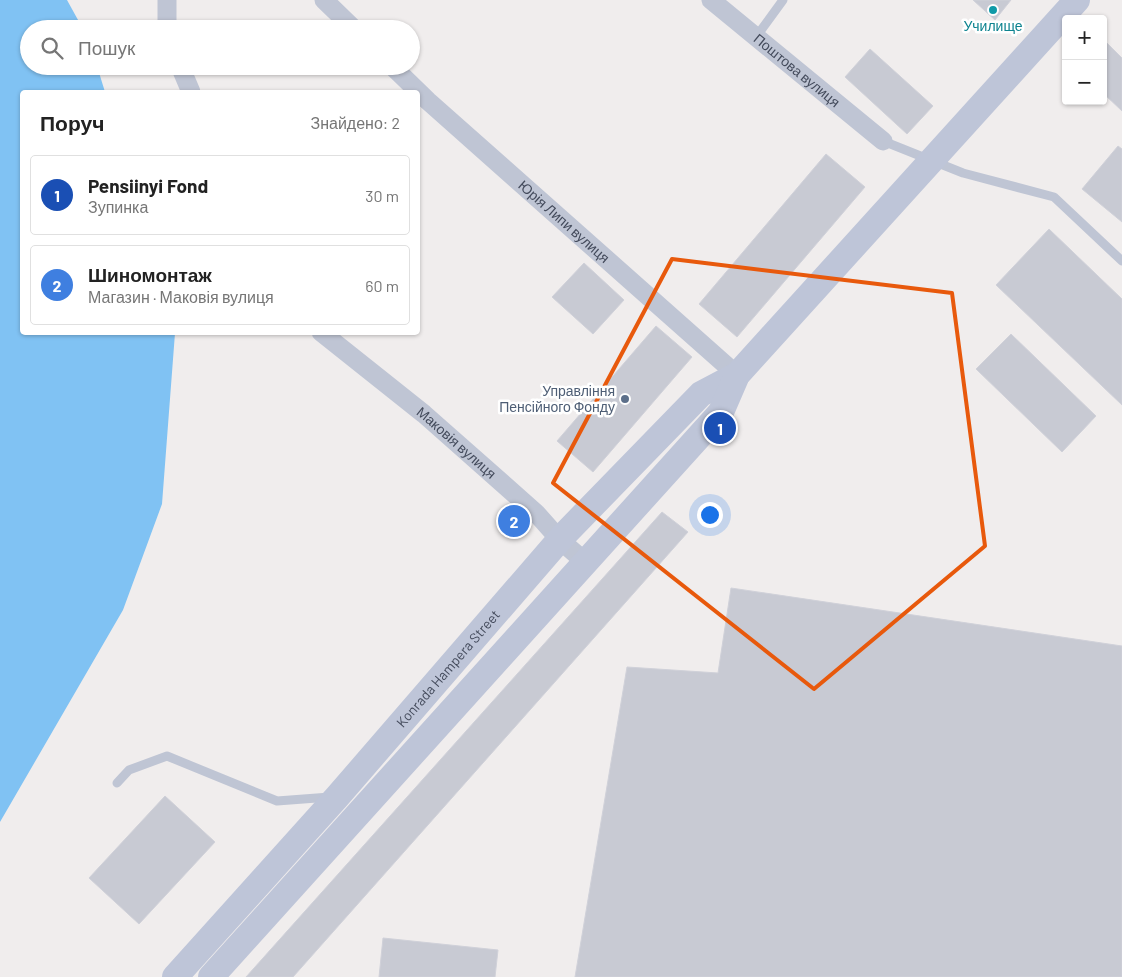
<!DOCTYPE html>
<html lang="uk">
<head>
<meta charset="utf-8">
<style>
	:root { --surface:#fff; --page:#f6f6f6; --text:#222; --muted:#767676; --line:#e0e0e0; --accent:#0a3ced }
	body { margin:0; font-family:Barlow,sans-serif; background:var(--page); color:var(--text) }
	.controls { position:absolute; right:15px; top:15px; display:grid; overflow:hidden; border-radius:5px; box-shadow:0 1px 4px #0004 }
	.controls button { width:45px; height:45px; display:grid; place-items:center; padding:0; border:0; border-bottom:1px solid var(--line); background:var(--surface); color:var(--text); font:25px sans-serif }
	.you { position:absolute; left:709px; top:514px; width:18px; height:18px; margin:-12px; border:4px solid #fff; border-radius:50%; background:#1a73e8; box-shadow:0 0 0 8px #1a73e833 }
	.badge { display:grid; place-items:center; width:32px; height:32px; border-radius:50%; background:var(--accent); color:#fff; font-size:16px; font-weight:700 }
	.pin { position:absolute; translate:-50% -50%; border:2px solid #fff; box-shadow:0 1px 5px #0006 }
	.list { margin:0; padding:0; list-style:none }
	h2 { display:flex; justify-content:space-between; align-items:center; height:65px; margin:0; padding:0 20px; font-size:21px }
	h2 small { font-size:16px; font-weight:400; color:var(--muted) }
	.list li { display:grid; grid-template-columns:32px 1fr auto; gap:15px; align-items:center; box-sizing:border-box; height:80px; margin:0 10px 10px; padding:0 10px; border:1px solid var(--line); border-radius:5px }
	.list b { display:block; font-size:19px; white-space:nowrap }
	.list p { margin:0; font-size:16px; white-space:nowrap; color:var(--muted) }
	.list em { font-size:16px; font-style:normal; color:var(--muted) }
	.icon { flex:none; width:28px; height:28px; fill:none; stroke:currentColor; stroke-width:2; stroke-linecap:round; stroke-linejoin:round }
	.map { position:relative; flex:none; width:1122px; height:977px; overflow:hidden }
	.search { position:absolute; background:var(--surface); box-shadow:0 1px 4px #0004; left:20px; top:20px; width:400px; height:55px; display:flex; align-items:center; gap:12px; box-sizing:border-box; padding:0 18px; border-radius:28px; color:var(--muted); font-size:19px }
	.panel { position:absolute; background:var(--surface); box-shadow:0 1px 4px #0004; left:20px; top:90px; width:400px; height:245px; border-radius:5px }
	.map>svg:first-child { display:block }
	.water { fill:#80c2f3 }
	.building { fill:#c8cad3; stroke:#d0d1d9 }
	.lines { fill:none; stroke-linecap:round; stroke-linejoin:round }
	.service { stroke:#bfc5d4; stroke-width:9 }
	.minor { stroke:#bfc5d4; stroke-width:19 }
	.secondary { stroke:#bec5d8; stroke-width:26 }
	.marked { fill:none; stroke:#e8590c; stroke-width:4; stroke-linejoin:round }
	.culture-dot { fill:#0f9aa8; stroke:#fff; stroke-width:2 }
	.service-dot { fill:#5c6f8a; stroke:#fff; stroke-width:2 }
	.labels { text-anchor:middle; stroke-width:5; stroke-linejoin:round; paint-order:stroke }
	.culture-label { font-size:14px; fill:#0d838f; stroke:#fff }
	.street-label { font-size:14px; fill:#444b5c; stroke:#fff }
	.service-label { font-size:14px; fill:#4e5e75; stroke:#fff; text-anchor:end }
</style>
</head>
<body>
<div class="map">
<svg width="1122" height="977" viewBox="0 0 1122 977">
	<rect width="100%" height="100%" fill="#f0eded"/>
	<path class="water" d="M0,0H67L83,29H29V66H97L105,92H22V332L175,333L162,504L123,610L0,822Z"/>
	<g class="building">
		<path d="M973,0H1011L995,20Z"/>
		<path d="M1103,39L1122,58V111L1103,93Z"/>
		<path d="M870,49L933,106L907,134L845,77Z"/>
		<path d="M1118,146L1122,149V222L1082,189Z"/>
		<path d="M826,154L865,187L737,337L699,304Z"/>
		<path d="M1049,229L1122,299V405L996,285Z"/>
		<path d="M584,263L624,300L593,334L552,297Z"/>
		<path d="M656,326L692,357L593,472L557,441Z"/>
		<path d="M1011,334L1096,416L1062,452L976,369Z"/>
		<path d="M662,512L688,532L293,977H246Z"/>
		<path d="M731,588L1122,646V977H575L627,667L718,673Z"/>
		<path d="M165,796L215,842L139,924L89,878Z"/>
		<path d="M383,938L498,950L495,977H379Z"/>
	</g>
	<g class="lines">
		<g class="service">
			<path d="M756,37L783,0"/>
			<path d="M883,141L963,173L1054,197L1122,261"/>
			<path d="M117,783L129,770L167,756L277,801L330,797"/>
		</g>
		<g class="minor">
			<path d="M167,0V29"/>
			<path d="M324,0L354,29"/>
			<path id="s1" d="M711,0L883,141"/>
			<path d="M180,66L191,92"/>
			<path id="s2" d="M392,66L428,101L737,375"/>
			<path id="s3" d="M321,332L424,414L536,513L560,540L584,561"/>
		</g>
		<g class="secondary">
			<path id="s4" d="M175,977L337,797L561,538L701,394L737,375"/>
			<path d="M211,977L713,421L721,412L737,375L1077,0"/>
		</g>
	</g>
	<path class="marked" d="M672,259L952,293L985,546L814,689L553,483Z"/>
	<circle class="culture-dot" cx="993" cy="10" r="5"/>
	<circle class="service-dot" cx="625" cy="399" r="5"/>
	<g class="labels">
		<g class="culture-label">
			<text x="993" y="31">Училище</text>
		</g>
		<g class="street-label">
			<text dy="5" stroke="none"><textPath href="#s1" startOffset="111">Поштова вулиця</textPath></text>
			<text dy="5" stroke="none"><textPath href="#s2" startOffset="232">Юрія Липи вулиця</textPath></text>
			<text dy="5" stroke="none"><textPath href="#s3" startOffset="175">Маковія вулиця</textPath></text>
			<text dy="5" stroke="none"><textPath href="#s4" startOffset="412">Konrada Hampera Street</textPath></text>
		</g>
		<g class="service-label">
			<text x="615" y="396">Управління<tspan x="615" dy="16">Пенсійного Фонду</tspan></text>
		</g>
	</g>
</svg>
<div class="controls">
<button>+</button>
<button>−</button>
</div>
<div class="you"></div>
<div class="pin badge" style="left:720px;top:428px;background:#1a4fb4">1</div>
<div class="pin badge" style="left:514px;top:521px;background:#3f7fe0">2</div>
<div class="search"><svg class="icon" aria-label="search" viewBox="0 0 24 24"><circle cx="10" cy="10" r="6"/><path d="M15 15l6 6"/></svg>Пошук</div>
<section class="panel">
<h2>Поруч<small>Знайдено: 2</small></h2>
<ul class="list">
<li><span class="badge" style="background:#1a4fb4">1</span><div><b>Pensiinyi Fond</b><p>Зупинка</p></div><em>30 m</em></li>
<li><span class="badge" style="background:#3f7fe0">2</span><div><b>Шиномонтаж</b><p>Магазин · Маковія вулиця</p></div><em>60 m</em></li>
</ul>
</section>
</div>
</body>
</html>
